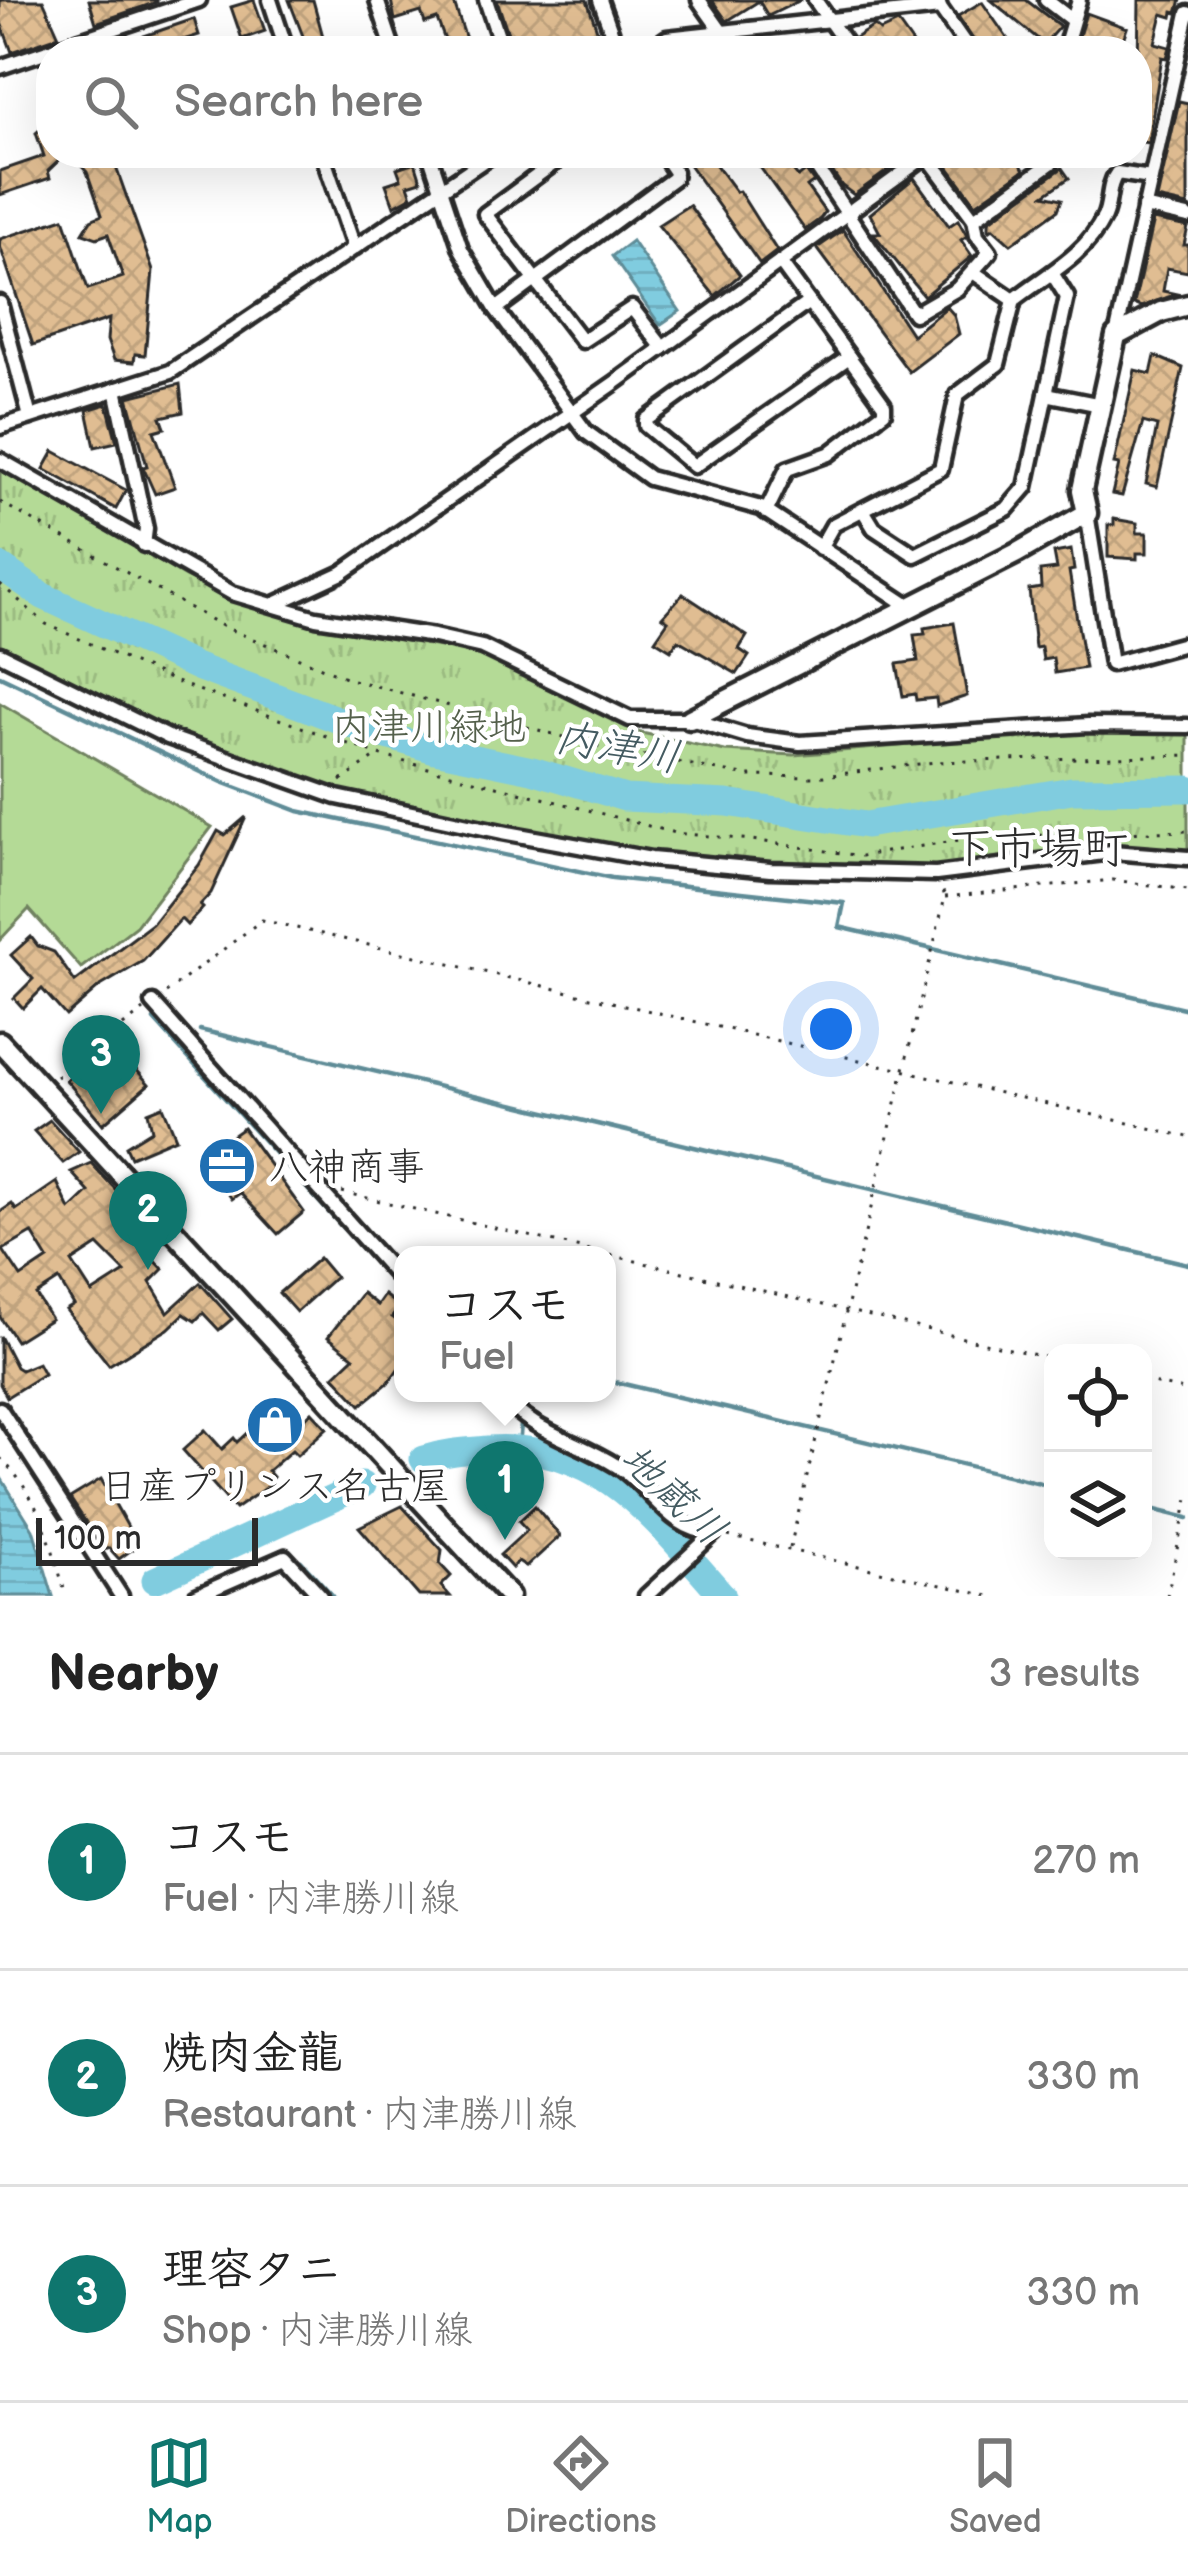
<!DOCTYPE html>
<html lang="en">
<head>
<meta charset="utf-8">
<style>
	:root { --surface:#fff; --page:#f2f2f2; --text:#222; --muted:#767676; --line:#e0e0e0; --accent:#0f766e }
	body { margin:0; font-family:"Balsamiq Sans","Klee One",sans-serif; background:var(--page); color:var(--text) }
	.controls { position:absolute; right:36px; bottom:36px; display:grid; overflow:hidden; border-radius:24px; box-shadow:0 12px 48px #0002 }
	.controls button { width:108px; height:108px; display:grid; place-items:center; padding:0; border:0; border-bottom:3px solid var(--line); background:var(--surface); color:var(--text); font:60px sans-serif }
	.scale { position:absolute; left:36px; bottom:30px; width:222px; box-sizing:border-box; padding-left:12px; border:6px solid #2b2b2b; border-top:0; font-size:33px; line-height:42px; white-space:nowrap; color:#2b2b2b; -webkit-text-stroke:9px #fff; paint-order:stroke }
	.you { position:absolute; left:831px; top:1029px; width:42px; height:42px; margin:-30px; border:9px solid #fff; border-radius:50%; background:#1a73e8; box-shadow:0 0 0 18px #1a73e833 }
	.badge { display:grid; place-items:center; width:78px; height:78px; border-radius:50%; background:var(--accent); color:#fff; font-size:39px; font-weight:700 }
	.pin { position:absolute; translate:-50% -99px; filter:drop-shadow(0 3px 6px #0008) }
	.pin::after { content:''; position:absolute; top:63px; width:42px; height:36px; background:inherit; clip-path:polygon(0 0,100% 0,50% 100%) }
	.popup { position:absolute; left:394px; top:1246px; width:222px; height:156px; box-sizing:border-box; display:grid; place-content:center; border-radius:24px; background:var(--surface); filter:drop-shadow(0 3px 9px #0005); font-size:39px; white-space:nowrap; color:var(--muted) }
	.popup b { font-size:45px; color:var(--text) }
	.popup::after { content:''; position:absolute; left:50%; top:100%; margin-left:-24px; border:24px solid transparent; border-top-color:var(--surface) }
	.list { margin:0; padding:0; list-style:none }
	h2 { display:flex; justify-content:space-between; align-items:center; height:156px; margin:0; padding:0 48px; font-size:51px }
	h2 small { font-size:39px; font-weight:400; color:var(--muted) }
	.list li { display:grid; grid-template-columns:78px 1fr auto; gap:36px; align-items:center; box-sizing:border-box; height:216px; padding:0 48px; border-top:3px solid var(--line) }
	.list b { display:block; font-size:45px; white-space:nowrap }
	.list p { margin:0; font-size:39px; white-space:nowrap; color:var(--muted) }
	.list em { font-size:39px; font-style:normal; color:var(--muted) }
	.icon { flex:none; width:66px; height:66px; fill:none; stroke:currentColor; stroke-width:2; stroke-linecap:round; stroke-linejoin:round }
	.map { position:relative; flex:none; width:1188px; height:1596px; overflow:hidden }
	.search { position:absolute; background:var(--surface); box-shadow:0 12px 48px #0002; left:36px; right:36px; top:36px; height:132px; display:flex; align-items:center; gap:30px; box-sizing:border-box; padding:0 42px; border-radius:48px; color:var(--muted); font-size:45px }
	.sheet { height:804px; background:var(--surface) }
	nav { display:flex; justify-content:space-around; align-items:center; box-sizing:border-box; height:168px; border-top:3px solid var(--line); background:var(--surface); font-size:33px; color:var(--muted) }
	nav a { display:grid; justify-items:center; gap:6px }
	nav .on { color:var(--accent) }
	.map>svg:first-child { display:block }
	.green { fill:#b4da96; stroke:#708260; stroke-width:3 }
	.park { fill:url(#park-tufts); stroke:#708260; stroke-width:3 }
	.water { fill:url(#water-rules); stroke:#5e8c97; stroke-width:3 }
	.lines { fill:none; stroke-linecap:round; stroke-linejoin:round }
	.stream { stroke:#5e8c97; stroke-width:4.5 }
	.river { stroke:#80ccdf; stroke-width:27 }
	.building { fill:url(#building-cross-hatch); stroke:#2b2b2b; stroke-width:3; fill-rule:evenodd }
	.street-casing { stroke:#2b2b2b; stroke-width:21 }
	.secondary-casing { stroke:#2b2b2b; stroke-width:27 }
	.path { stroke:#2b2b2b; stroke-width:3; stroke-dasharray:3 9; stroke-linecap:butt }
	.street { stroke:#fff; stroke-width:12 }
	.secondary { stroke:#fff; stroke-width:18 }
	.labels { text-anchor:middle; stroke-width:9; stroke-linejoin:round; paint-order:stroke }
	.park-label { font-size:39px; fill:#54604b; stroke:#fff }
	.poi-label { font-size:39px; fill:#2b2b2b; stroke:#fff; text-anchor:start }
	.water-label { font-size:42px; font-style:italic; fill:#445b61; stroke:#fff }
	.quarter-label { font-size:45px; fill:#2b2b2b; stroke:#fff }
</style>
</head>
<body>
<div class="map">
<svg width="1188" height="1596" viewBox="0 0 1188 1596">
	<defs>
		<pattern id="park-tufts" width="24" height="20" patternUnits="userSpaceOnUse" patternTransform="scale(3)"><rect width="24" height="20" fill="#b4da96"/><path d="M3 7l-1-3M5 7V3M7 7l1-3M15 17l-1-3M17 17v-4M19 17l1-3" fill="none" stroke="#9bbb81"/></pattern>
		<pattern id="water-rules" width="6" height="5" patternUnits="userSpaceOnUse" patternTransform="scale(3)"><rect width="6" height="5" fill="#80ccdf"/><path d="M0 2.5h6" fill="none" stroke="#6fafc0"/></pattern>
		<pattern id="building-cross-hatch" width="8" height="8" patternUnits="userSpaceOnUse" patternTransform="scale(3)"><rect width="8" height="8" fill="#e0bd92"/><path d="M0 0l8 8M0 8l8-8" fill="none" stroke="#c0a37e"/></pattern>
	</defs>
	<rect width="100%" height="100%" fill="#fff"/>
	<filter id="ink" filterUnits="userSpaceOnUse"><feTurbulence type="fractalNoise" baseFrequency=".00833" numOctaves="2"/><feDisplacementMap in="SourceGraphic" scale="24" xChannelSelector="R" yChannelSelector="G"/><feConvolveMatrix kernelMatrix="1 2 1 2 8 2 1 2 1" color-interpolation-filters="sRGB"/></filter>
	<g filter="url(#ink)">
		<path class="green" d="M0,703L212,827L136,926L81,968L29,909L0,940Z"/>
		<path class="park" d="M0,466L185,577L233,599L314,625L481,654L637,732L725,751L794,755L1088,730L1188,733V854L1110,847L924,870L784,866L692,858L557,838L339,792L241,762L122,711L0,650Z"/>
		<g class="water">
			<path d="M632,241L680,311L660,325L612,256Z"/>
			<path d="M0,1476L33,1529L53,1596H0Z"/>
		</g>
		<g class="lines">
			<g class="stream">
				<path d="M0,676L222,782L298,811L612,878L844,903L839,927L1188,1009"/>
				<path d="M154,1020L403,1294"/>
				<path d="M200,1030L1188,1264"/>
				<path d="M607,1380L1053,1486"/>
				<path d="M509,1411L521,1424L519,1447"/>
				<path d="M1143,1507L1188,1518"/>
				<path d="M301,1561L333,1596"/>
			</g>
			<g class="river">
				<path d="M0,566L43,596L197,667L363,729L435,750L532,770L625,798L727,803L866,825L1072,790L1188,789"/>
				<path d="M423,1459C445,1452 465,1451 488,1449C601,1441 655,1520 723,1596"/>
				<path d="M155,1580L362,1485"/>
			</g>
		</g>
		<g class="building">
			<path d="M0,0H43L59,36L12,52L0,20Z"/>
			<path d="M89,0H157V2L96,23Z"/>
			<path d="M254,0L265,31L242,39L231,7Z"/>
			<path d="M289,0H313L325,44L308,49Z"/>
			<path d="M391,0H453L470,51H449L437,19L425,23L421,12L395,20Z"/>
			<path d="M497,0H587L604,51H544L540,36L512,46Z"/>
			<path d="M712,0H801L768,16L759,1L727,21Z"/>
			<path d="M991,0H1026L1060,26L1044,44Z"/>
			<path d="M1139,0H1181L1177,13L1173,12L1172,17L1162,14L1155,43L1170,47L1167,58L1162,57L1148,143L1137,141Z"/>
			<path d="M982,2L1016,51H980L958,16Z"/>
			<path d="M1086,13L1127,28L1119,51L1078,39Z"/>
			<path d="M194,19L199,35L149,51L144,36Z"/>
			<path d="M898,23L918,51H864L855,38L874,26L880,31Z"/>
			<path d="M1179,101L1188,103V206L1157,199Z"/>
			<path d="M51,120V153H67L48,171L50,178L0,195V171L44,156L36,133Z"/>
			<path d="M69,153H111L153,271L145,355L135,354L134,362L114,360L107,340L109,319L33,345L0,246V239L64,218L88,289L123,277L108,234L97,238L83,233L91,220L102,215L87,172Z"/>
			<path d="M681,153H707L736,192L739,191L777,251L760,264Z"/>
			<path d="M750,153H778L798,177L806,171L814,182L807,187L825,212L820,219L805,230Z"/>
			<path d="M820,153H896L901,161L854,195L842,186Z"/>
			<path d="M955,153H967L975,160L986,153H1015L1024,170L976,204L944,161Z"/>
			<path d="M415,162L421,181L408,185L412,196L394,206L386,184L401,179L397,168Z"/>
			<path d="M1062,168L1069,178L1044,195L1062,199L1058,210L1011,244L993,228L989,231V221Z"/>
			<path d="M914,178L949,226L958,220L967,236L961,240L972,256L924,296L873,233H880L870,214Z"/>
			<path d="M689,205L740,275L715,296L658,225Z"/>
			<path d="M1153,220L1188,227L1184,245H1188V272L1167,268L1163,291L1177,294L1141,307L1134,304Z"/>
			<path d="M843,230L912,335L947,307L954,315L959,334L909,372L817,248Z"/>
			<path d="M1155,356L1183,368L1157,487L1146,484L1157,426L1143,422L1122,496L1112,494L1119,465L1114,464L1135,370L1151,374Z"/>
			<path d="M180,384L183,412L161,417L165,428L154,431L175,487L155,494L143,467L147,466L128,397Z"/>
			<path d="M107,404L117,442L95,447L87,410Z"/>
			<path d="M54,451L126,490L116,509L44,469Z"/>
			<path d="M1114,519L1137,523V533H1147V553H1137V559L1108,557V525H1114Z"/>
			<path d="M1071,550L1074,570L1069,571L1085,668L1055,673L1053,658L1043,660L1041,647L1035,648L1029,590L1041,588L1040,571L1057,569L1054,553Z"/>
			<path d="M683,594L747,636L739,649L749,656L737,674L678,640L671,650L655,640L668,621L662,617Z"/>
			<path d="M954,623L967,696L937,706L936,698L916,700L915,694L903,696L897,664L918,661L914,635L925,634L924,628Z"/>
			<path d="M246,817L211,893L200,905L203,908L187,925L181,919L143,961L99,987L66,1016L42,989L23,1008L14,998L33,979L11,955L31,937L38,946L54,952L75,982L152,924L199,865L218,831L225,835Z"/>
			<path d="M112,1042L149,1084L103,1124L66,1080Z"/>
			<path d="M163,1106L176,1138L131,1157L126,1146L152,1130L148,1112Z"/>
			<path d="M50,1120L79,1152L63,1163L34,1131Z"/>
			<path d="M243,1128L304,1212L278,1234L240,1193L232,1199L202,1157Z"/>
			<path d="M91,1163L163,1241L149,1254L163,1269L150,1282L168,1312L200,1283L232,1319L219,1330L203,1313L195,1321L184,1314L168,1329L109,1365L66,1310L74,1305L59,1280L36,1295L51,1319L16,1341L0,1317V1212L12,1204L16,1210L57,1182L70,1210L89,1192L71,1172ZM32,1233L48,1259L21,1277L3,1250ZM98,1245L125,1272L92,1293L72,1262Z"/>
			<path d="M319,1258L335,1277L296,1312L279,1293Z"/>
			<path d="M362,1293L377,1305L384,1295L400,1307L392,1317L403,1325V1362L388,1383L361,1405L334,1376L354,1357L328,1337Z"/>
			<path d="M0,1336L16,1367L21,1370L38,1363L44,1374L7,1397L0,1384Z"/>
			<path d="M312,1412L327,1428L297,1455L292,1450L268,1471L273,1477L268,1482L271,1484L235,1509L183,1450L205,1430L222,1449L234,1438L237,1442L261,1420L265,1425L278,1413L293,1430Z"/>
			<path d="M101,1479L138,1545L119,1559L109,1548L104,1550L70,1498Z"/>
			<path d="M402,1506L442,1550L440,1564L451,1576L441,1586L450,1596H419L359,1527Z"/>
			<path d="M535,1506L560,1536L526,1567L518,1562L512,1568L500,1555L527,1530L519,1521Z"/>
		</g>
		<g class="lines">
			<defs>
				<g id="street">
					<path d="M270,0L287,51"/>
					<path d="M377,0L394,51"/>
					<path d="M486,0L503,51"/>
					<path d="M600,0L618,51"/>
					<path d="M699,0L735,51"/>
					<path d="M815,0L851,51"/>
					<path d="M938,0L940,8L970,51"/>
					<path d="M1046,0L1072,20"/>
					<path d="M648,51L667,38L940,8"/>
					<path d="M1064,51L1079,0"/>
					<path d="M0,67L199,0"/>
					<path d="M322,153L354,247"/>
					<path d="M429,153L461,249L496,309L586,432L649,478L761,508L909,606"/>
					<path d="M568,153L485,214L582,341L632,308L663,348"/>
					<path d="M807,153L914,314L957,289L990,252L977,235L974,219L925,153"/>
					<path d="M1144,207L1188,217"/>
					<path d="M974,219L1051,163L1043,153"/>
					<path d="M973,272L1014,300"/>
					<path d="M809,302L646,420V426L694,466L849,357"/>
					<path d="M0,303L30,417"/>
					<path d="M496,309L674,178L675,172L662,153"/>
					<path d="M1116,336L1188,13"/>
					<path d="M116,389L146,529L144,545"/>
					<path d="M1046,394L1101,405"/>
					<path d="M0,427L170,372L495,153"/>
					<path d="M0,460L232,593L316,618L434,636L482,647L630,719H690L747,736L800,743L1088,725L1188,726"/>
					<path d="M863,510L874,528L915,555L1007,509L1026,487L1067,297L1052,273"/>
					<path d="M766,512L787,469L829,454L884,412V405L780,262"/>
					<path d="M1087,513L1111,664L1188,643"/>
					<path d="M820,548L833,525L941,469L957,395L998,364L1014,300C1047,274 1085,256 1104,217C1111,202 1107,186 1117,173L1151,178"/>
					<path d="M275,604L342,573L616,382L930,153"/>
					<path d="M0,654L168,737L337,797L502,832L651,859L770,870L936,874L1112,852L1188,858"/>
					<path d="M153,1003L403,1283"/>
					<path d="M499,1393C535,1435 573,1438 617,1466C652,1488 669,1531 714,1533"/>
					<path d="M0,1409L121,1596"/>
					<path d="M196,1596L285,1557L321,1596"/>
					<path d="M646,1596L714,1533"/>
				</g>
				<g id="secondary">
					<path d="M690,719L1017,553L1087,513L1082,490L1116,336L1161,312L1188,305"/>
					<path d="M0,1042L509,1596"/>
				</g>
			</defs>
			<use href="#street" class="street-casing"/>
			<use href="#secondary" class="secondary-casing"/>
			<g class="path">
				<path d="M0,502L224,627L350,679L601,747L748,776L816,777L935,762L1188,755"/>
				<path d="M0,584L46,624L176,682L379,755L675,833L752,840L861,856L978,837L1188,831"/>
				<path d="M341,781L377,756"/>
				<path d="M945,897L1113,880L1188,890"/>
				<path d="M166,993L262,920L1188,1137"/>
				<path d="M56,1077L144,1010"/>
				<path d="M342,1192L1053,1359"/>
				<path d="M1143,1381L1188,1391"/>
				<path d="M0,1458C40,1496 51,1544 66,1596"/>
				<path d="M728,1536L989,1596"/>
				<path d="M790,1548L945,897L941,885"/>
				<path d="M1167,1596L1188,1498"/>
			</g>
			<use href="#street" class="street"/>
			<use href="#secondary" class="secondary"/>
		</g>
	</g>
	<defs>
		<symbol id="office-disc" viewBox="-11 -11 22 22"><circle r="9.5" fill="#1f6fb2" stroke="#fff"/><path d="M-6-3h4V-5.5h4V-3h4V5H-6ZM-1-4.5V-3h2v-1.5ZM-6 0V1H6V0Z" fill="#fff"/></symbol>
		<symbol id="shop-disc" viewBox="-11 -11 22 22"><circle r="9.5" fill="#1f6fb2" stroke="#fff"/><path d="M-5-2.5h2.3a2.7 3.5 0 0 1 5.4 0H5L5.5 6h-11ZM-1.5-2.5h3a1.5 2.3 0 0 0-3 0Z" fill="#fff"/></symbol>
	</defs>
	<g fill-rule="evenodd">
		<use href="#office-disc" x="194" y="1133" width="66" height="66"/>
		<use href="#shop-disc" x="242" y="1392" width="66" height="66"/>
	</g>
	<g class="labels">
		<g class="park-label">
			<text x="429" y="740">内津川緑地</text>
		</g>
		<g class="poi-label">
			<text x="269" y="1180">八神商事</text>
			<text x="275" y="1499" text-anchor="middle">日産プリンス名古屋</text>
		</g>
		<g class="water-label">
			<text transform="translate(618 746) rotate(10)" y="15">内津川</text>
			<text transform="translate(674 1493) rotate(43)" y="15">地蔵川</text>
		</g>
		<g class="quarter-label">
			<text x="1038" y="863">下市場町</text>
		</g>
	</g>
</svg>
<div class="controls">
<button><svg class="icon" aria-label="locate" viewBox="0 0 24 24"><circle cx="12" cy="12" r="6"/><path d="M12 2v4M12 18v4M2 12h4M18 12h4"/></svg></button>
<button><svg class="icon" aria-label="layers" viewBox="0 0 24 24"><path d="M12 4l9 5-9 5-9-5zM3 14l9 5 9-5"/></svg></button>
</div>
<div class="scale">100 m</div>
<div class="you"></div>
<div class="pin badge" style="left:505px;top:1540px">1</div>
<div class="popup"><b>コスモ</b>Fuel</div>
<div class="pin badge" style="left:148px;top:1270px">2</div>
<div class="pin badge" style="left:101px;top:1114px">3</div>
<div class="search"><svg class="icon" aria-label="search" viewBox="0 0 24 24"><circle cx="10" cy="10" r="6"/><path d="M15 15l6 6"/></svg>Search here</div>
</div>
<section class="sheet">
<h2>Nearby<small>3 results</small></h2>
<ul class="list">
<li><span class="badge">1</span><div><b>コスモ</b><p>Fuel · 内津勝川線</p></div><em>270 m</em></li>
<li><span class="badge">2</span><div><b>焼肉金龍</b><p>Restaurant · 内津勝川線</p></div><em>330 m</em></li>
<li><span class="badge">3</span><div><b>理容タニ</b><p>Shop · 内津勝川線</p></div><em>330 m</em></li>
</ul>
</section>
<nav>
<a class="on"><svg class="icon" aria-label="map" viewBox="0 0 24 24"><path d="M3 6l6-2 6 2 6-2v14l-6 2-6-2-6 2zM9 4v14M15 6v14"/></svg>Map</a>
<a><svg class="icon" aria-label="directions" viewBox="0 0 24 24"><path d="M12 3l9 9-9 9-9-9zM9 14v-3h6M13 9l2 2-2 2"/></svg>Directions</a>
<a><svg class="icon" aria-label="saved" viewBox="0 0 24 24"><path d="M7 4h10v16l-5-4-5 4z"/></svg>Saved</a>
</nav>
</body>
</html>
